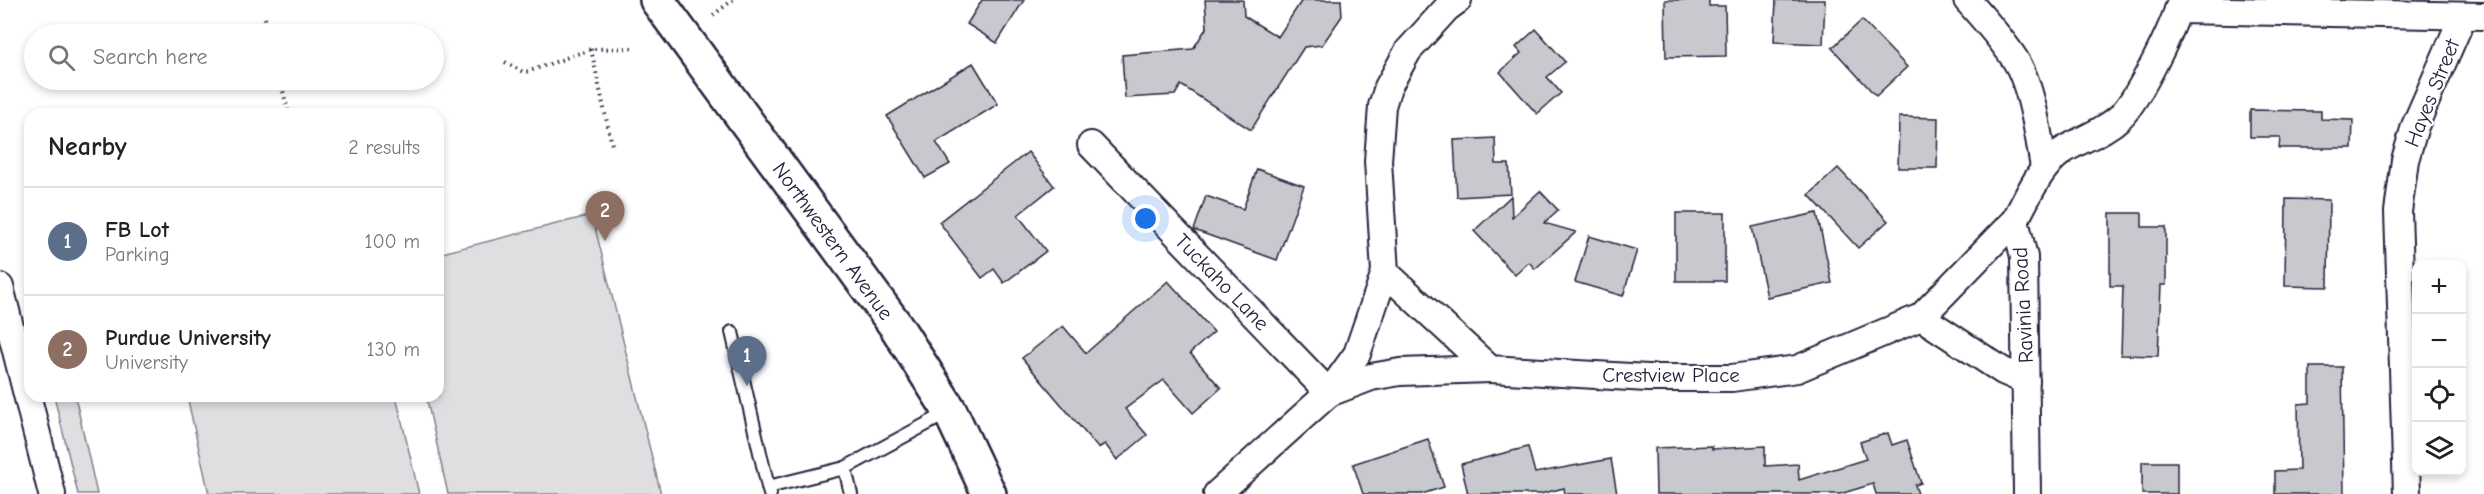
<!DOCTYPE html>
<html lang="en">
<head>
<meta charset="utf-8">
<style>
	:root { --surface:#fff; --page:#f6f6f6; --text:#222; --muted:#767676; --line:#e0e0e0; --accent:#22223b }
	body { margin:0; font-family:"Comic Neue",sans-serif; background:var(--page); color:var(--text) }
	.controls { position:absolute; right:18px; bottom:18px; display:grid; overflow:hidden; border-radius:12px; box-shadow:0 3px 9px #0003 }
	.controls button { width:54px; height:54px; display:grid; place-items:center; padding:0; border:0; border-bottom:2px solid var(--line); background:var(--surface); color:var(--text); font:30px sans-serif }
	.you { position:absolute; left:1146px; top:219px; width:21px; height:21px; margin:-15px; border:4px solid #fff; border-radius:50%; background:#1a73e8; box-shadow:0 0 0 9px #1a73e833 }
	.badge { display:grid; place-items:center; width:39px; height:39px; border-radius:50%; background:var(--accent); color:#fff; font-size:20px; font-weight:700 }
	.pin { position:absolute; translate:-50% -50px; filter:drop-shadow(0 2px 3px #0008) }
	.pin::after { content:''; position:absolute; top:32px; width:21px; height:18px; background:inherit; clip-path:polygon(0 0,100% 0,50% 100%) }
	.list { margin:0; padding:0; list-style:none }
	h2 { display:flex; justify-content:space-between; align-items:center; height:78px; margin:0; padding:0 24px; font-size:26px }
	h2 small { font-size:20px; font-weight:400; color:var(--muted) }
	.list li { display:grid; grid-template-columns:39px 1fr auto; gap:18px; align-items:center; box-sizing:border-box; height:108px; padding:0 24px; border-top:2px solid var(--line) }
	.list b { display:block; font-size:22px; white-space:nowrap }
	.list p { margin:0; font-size:20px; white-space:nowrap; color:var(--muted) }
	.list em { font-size:20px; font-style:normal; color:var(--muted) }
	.icon { flex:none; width:33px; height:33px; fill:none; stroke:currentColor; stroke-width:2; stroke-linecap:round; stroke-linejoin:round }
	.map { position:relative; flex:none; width:2484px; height:494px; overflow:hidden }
	.search { position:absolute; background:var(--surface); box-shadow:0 3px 9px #0003; left:24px; top:24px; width:420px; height:66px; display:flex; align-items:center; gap:15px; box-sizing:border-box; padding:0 21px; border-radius:33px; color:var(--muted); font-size:22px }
	.panel { position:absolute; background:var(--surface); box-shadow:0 3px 9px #0003; left:24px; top:108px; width:420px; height:294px; border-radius:18px }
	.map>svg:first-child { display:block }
	.green { fill:#dfdfe2; stroke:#80808e; stroke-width:1.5 }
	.building { fill:#c8c8cf; stroke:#22223b; stroke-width:1.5 }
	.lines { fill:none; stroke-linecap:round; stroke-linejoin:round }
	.service-casing { stroke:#22223b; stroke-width:16 }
	.minor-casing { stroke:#22223b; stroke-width:30 }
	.primary-casing { stroke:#22223b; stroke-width:38 }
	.path { stroke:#22223b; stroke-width:4; stroke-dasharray:1.5 4.5; stroke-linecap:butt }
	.service { stroke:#fff; stroke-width:12 }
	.minor { stroke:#fff; stroke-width:26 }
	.primary { stroke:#fff; stroke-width:33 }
	.labels { text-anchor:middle; stroke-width:4.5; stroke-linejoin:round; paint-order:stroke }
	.street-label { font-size:21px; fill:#22223b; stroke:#fff }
</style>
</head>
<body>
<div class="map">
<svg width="2484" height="494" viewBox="0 0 2484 494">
	<rect width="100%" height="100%" fill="#fff"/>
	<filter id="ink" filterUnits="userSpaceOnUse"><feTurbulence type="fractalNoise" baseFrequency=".0167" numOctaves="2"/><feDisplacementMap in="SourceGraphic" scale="12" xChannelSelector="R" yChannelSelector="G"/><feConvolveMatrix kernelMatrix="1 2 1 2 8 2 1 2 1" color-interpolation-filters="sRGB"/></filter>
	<g filter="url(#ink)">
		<g class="green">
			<path d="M592,215L661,494H448L426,396H438V254Z"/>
			<path d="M54,396H75L97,494H78Z"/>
			<path d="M187,396H396L419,494H209Z"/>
		</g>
		<g class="building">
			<path d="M982,0H1024L997,43L967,24Z"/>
			<path d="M1205,0H1243L1244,16L1278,37L1302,0H1341L1342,16L1322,45L1304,47L1251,130L1181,85L1175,95L1125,98L1122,55L1193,49L1207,27Z"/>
			<path d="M1665,0H1709V6H1725L1726,56L1666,57Z"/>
			<path d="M1776,0H1825L1823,44L1774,42Z"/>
			<path d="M1862,20L1907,67L1876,96L1832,48Z"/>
			<path d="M1536,29L1565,62L1547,77L1561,93L1537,114L1500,72L1521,53L1516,47Z"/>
			<path d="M973,63L998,104L936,142L950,164L925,178L887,116Z"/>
			<path d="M2250,110L2321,111V119L2353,120L2352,148H2279L2280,137H2250Z"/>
			<path d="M1899,117L1938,118L1937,168H1898Z"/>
			<path d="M1495,138L1496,164H1509L1511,194L1457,197L1454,140Z"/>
			<path d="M1028,152L1054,186L1018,215L1046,251L1004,283L994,269L982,278L939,222Z"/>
			<path d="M1838,168L1888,221L1858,248L1809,195Z"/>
			<path d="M1257,169L1304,186L1277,260L1194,230L1206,196L1243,209Z"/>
			<path d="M1540,191L1558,210L1544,223L1576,232L1535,269L1529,262L1515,275L1474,231L1511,196L1512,217Z"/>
			<path d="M2286,199L2329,200L2328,287L2285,286Z"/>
			<rect x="1676" y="213" width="49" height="68"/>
			<path d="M1817,213L1832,283L1767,297L1752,227Z"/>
			<path d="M2110,213H2142V227H2166V285H2161L2158,356L2121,355L2123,286H2110Z"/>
			<path d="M1589,236L1637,250L1623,296L1575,282Z"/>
			<path d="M1168,281L1214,332L1190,353L1221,388L1193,413L1164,380L1125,409L1147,435L1117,460L1105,444L1098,448L1022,358L1063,326L1086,353Z"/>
			<path d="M2310,367H2342L2344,494H2275V471L2299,470L2298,404L2310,403Z"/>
			<path d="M1888,433L1892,445L1907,440L1921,483L1915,485L1918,494H1876L1873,484L1840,494H1656L1655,448L1712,446V449L1765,446V466L1798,464L1799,480L1866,459L1860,442Z"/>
			<path d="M1428,439L1444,487L1422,494H1363L1353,464Z"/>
			<path d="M1528,447L1535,473L1611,459L1617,494H1565L1564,488L1540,494H1468L1461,464Z"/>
			<rect x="2142" y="462" width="35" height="32"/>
		</g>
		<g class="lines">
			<defs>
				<g id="service">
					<path d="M732,332L768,487"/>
					<path d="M845,468L851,494"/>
					<path d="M770,494L768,487L845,468L949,412"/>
				</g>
				<g id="minor">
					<path d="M1967,0C1984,19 2002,39 2016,61C2032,87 2039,138 2044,168"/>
					<path d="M2178,10L2484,16"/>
					<path d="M1091,145L1329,393L1371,377L1400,372L1490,369"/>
					<path d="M1385,272L1490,369L1648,378H1732L1797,369L1921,317L2015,220"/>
					<path d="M0,287L52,494"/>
					<path d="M1921,317L2003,371L2026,381"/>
					<path d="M1217,494L1329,393L1357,354L1385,272L1378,161L1382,106L1388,87L1408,51L1447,8L1458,0"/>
					<path d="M2027,494L2024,257L2015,220C2028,197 2039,168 2061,152C2080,139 2103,133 2120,117C2139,98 2174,27 2181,0"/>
					<path d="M2407,494L2398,212L2405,160L2415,126L2463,16"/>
				</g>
				<path id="primary" d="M657,0L896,326L950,411L989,494"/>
			</defs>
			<use href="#service" class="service-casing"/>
			<use href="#minor" class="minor-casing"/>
			<use href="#primary" class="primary-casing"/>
			<g class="path">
				<path d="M713,15L733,0"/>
				<path d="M265,18L269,34"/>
				<path d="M591,49L612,145"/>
				<path d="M505,62L523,72L530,71L591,49L636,48"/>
				<path d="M280,80L289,114"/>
			</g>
			<use href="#service" class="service"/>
			<use href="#minor" class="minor"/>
			<use href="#primary" class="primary"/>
		</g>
	</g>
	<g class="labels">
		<g class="street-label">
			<text transform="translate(2432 93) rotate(-68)" y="7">Hayes Street</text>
			<text transform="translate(833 241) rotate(54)" y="7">Northwestern Avenue</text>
			<text transform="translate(1222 282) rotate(46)" y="7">Tuckaho Lane</text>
			<text transform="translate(2023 305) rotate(-93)" y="7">Ravinia Road</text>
			<text x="1671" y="382">Crestview Place</text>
		</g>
	</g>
</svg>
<div class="controls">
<button>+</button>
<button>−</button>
<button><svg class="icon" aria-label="locate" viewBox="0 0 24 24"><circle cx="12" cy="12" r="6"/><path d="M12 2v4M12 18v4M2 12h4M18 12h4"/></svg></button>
<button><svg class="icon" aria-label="layers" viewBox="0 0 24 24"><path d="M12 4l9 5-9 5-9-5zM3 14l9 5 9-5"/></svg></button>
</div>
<div class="you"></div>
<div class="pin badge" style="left:747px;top:386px;background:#5c6f8a">1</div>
<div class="pin badge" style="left:605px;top:241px;background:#8d6e63">2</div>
<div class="search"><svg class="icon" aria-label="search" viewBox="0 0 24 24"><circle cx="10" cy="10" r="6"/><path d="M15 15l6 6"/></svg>Search here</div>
<section class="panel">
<h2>Nearby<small>2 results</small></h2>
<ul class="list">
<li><span class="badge" style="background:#5c6f8a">1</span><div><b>FB Lot</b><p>Parking</p></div><em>100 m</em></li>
<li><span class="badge" style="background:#8d6e63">2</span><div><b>Purdue University</b><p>University</p></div><em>130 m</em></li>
</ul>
</section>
</div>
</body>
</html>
